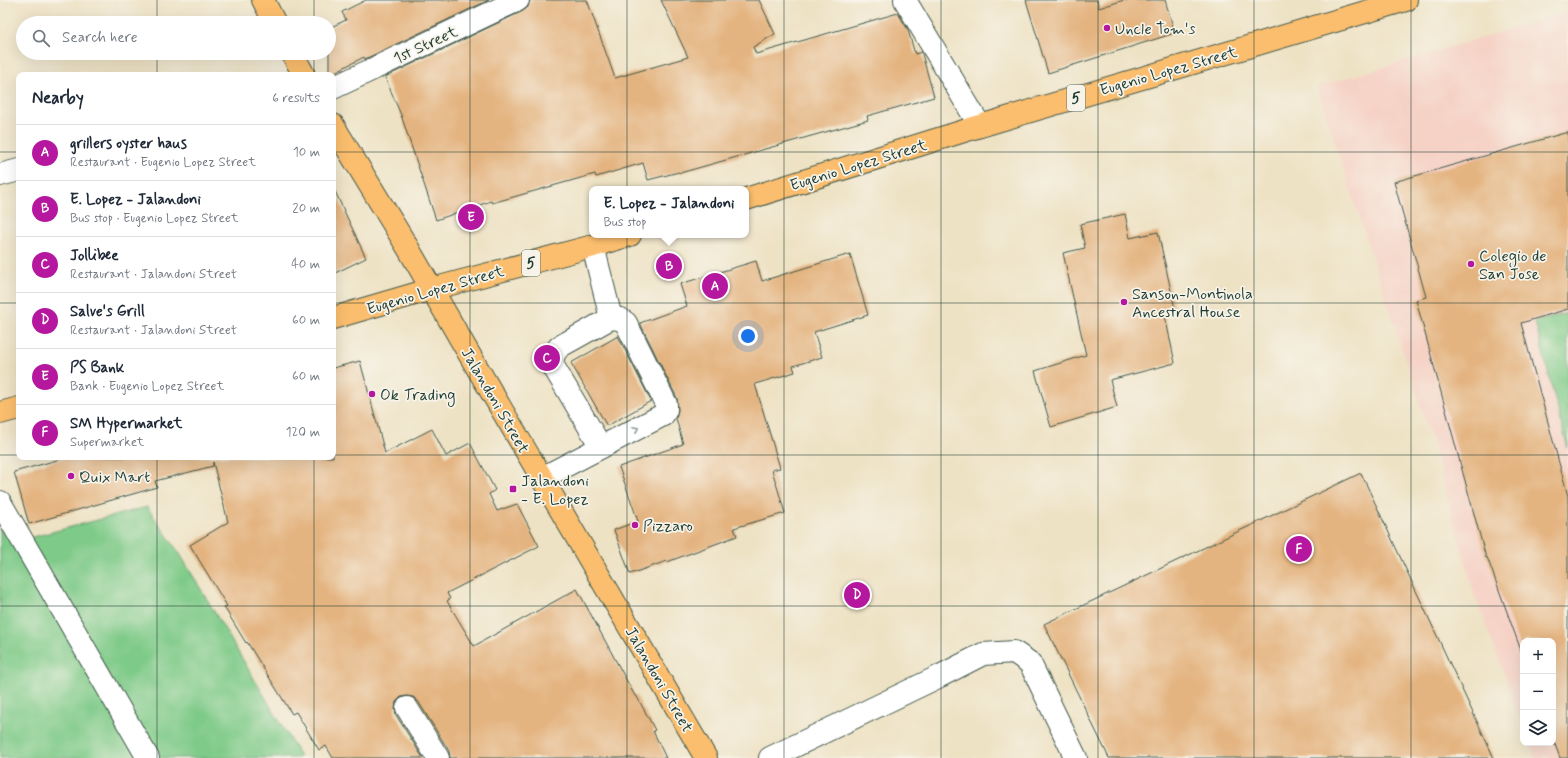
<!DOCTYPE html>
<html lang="en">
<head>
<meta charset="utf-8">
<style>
	:root { --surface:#fff; --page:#f2f2f3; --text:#1f2937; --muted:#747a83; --line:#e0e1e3; --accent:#b5179e }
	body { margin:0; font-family:Mynerve,sans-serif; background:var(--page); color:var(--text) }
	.controls { position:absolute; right:12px; bottom:12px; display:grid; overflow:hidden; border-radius:8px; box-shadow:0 4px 16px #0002 }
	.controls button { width:36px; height:36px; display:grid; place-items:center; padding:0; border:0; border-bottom:1px solid var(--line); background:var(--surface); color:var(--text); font:20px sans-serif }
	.you { position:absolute; left:748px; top:336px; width:14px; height:14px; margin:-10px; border:3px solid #fff; border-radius:50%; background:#1a73e8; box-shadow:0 0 0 6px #1a73e833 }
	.badge { display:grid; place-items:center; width:26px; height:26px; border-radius:50%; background:var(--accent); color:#fff; font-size:13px; font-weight:700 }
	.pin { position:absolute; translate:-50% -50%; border:2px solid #fff; box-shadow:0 1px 4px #0006 }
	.popup { position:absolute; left:589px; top:186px; width:160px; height:52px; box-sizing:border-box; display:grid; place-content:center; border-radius:8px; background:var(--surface); filter:drop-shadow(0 1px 3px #0005); font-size:13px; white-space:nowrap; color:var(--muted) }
	.popup b { font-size:15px; color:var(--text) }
	.popup::after { content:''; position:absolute; left:50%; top:100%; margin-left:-8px; border:8px solid transparent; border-top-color:var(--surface) }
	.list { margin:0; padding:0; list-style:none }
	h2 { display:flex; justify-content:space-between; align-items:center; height:52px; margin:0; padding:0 16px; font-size:17px }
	h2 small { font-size:13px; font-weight:400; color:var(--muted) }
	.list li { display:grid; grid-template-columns:26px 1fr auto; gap:12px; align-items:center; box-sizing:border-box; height:56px; padding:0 16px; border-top:1px solid var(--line) }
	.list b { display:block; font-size:15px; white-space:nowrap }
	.list p { margin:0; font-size:13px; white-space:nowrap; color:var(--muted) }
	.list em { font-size:13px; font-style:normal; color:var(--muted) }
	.icon { flex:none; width:22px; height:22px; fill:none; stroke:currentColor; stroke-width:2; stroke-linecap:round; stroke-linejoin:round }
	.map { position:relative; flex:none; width:1568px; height:758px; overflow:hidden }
	.search { position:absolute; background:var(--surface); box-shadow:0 4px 16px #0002; left:16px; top:16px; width:320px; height:44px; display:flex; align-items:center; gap:10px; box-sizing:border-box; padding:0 14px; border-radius:22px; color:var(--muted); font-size:15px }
	.panel { position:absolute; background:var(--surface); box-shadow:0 4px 16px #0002; left:16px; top:72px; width:320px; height:388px; border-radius:8px }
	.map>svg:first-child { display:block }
	.built { fill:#f6d1c5 }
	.green { fill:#7eca88; stroke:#4e845e }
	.building { fill:#e4b480 }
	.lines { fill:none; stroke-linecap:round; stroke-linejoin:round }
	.minor-casing { stroke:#3e564a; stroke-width:24 }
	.major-casing { stroke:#3e564a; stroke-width:24 }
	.minor { stroke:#fff; stroke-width:22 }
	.major { stroke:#fbbe6e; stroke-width:22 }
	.oneway { stroke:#8f9e9a }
	.grid { fill:none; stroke:#1f3d34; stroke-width:1; stroke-opacity:0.55 }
	.poi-dot { fill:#b5179e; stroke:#f7f3e8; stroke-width:1.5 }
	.labels { text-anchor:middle; stroke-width:3.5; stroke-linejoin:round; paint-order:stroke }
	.shield { fill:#f7f3e8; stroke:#60746a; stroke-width:1 }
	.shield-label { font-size:15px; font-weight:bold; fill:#1f3d34 }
	.poi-label { font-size:16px; fill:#1f3d34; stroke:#f7f3e8; text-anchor:start }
	.street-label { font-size:16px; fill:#1f3d34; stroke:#f7f3e8 }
</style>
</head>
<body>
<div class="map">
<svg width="1568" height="758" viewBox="0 0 1568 758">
	<rect width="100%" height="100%" fill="#f7f3e8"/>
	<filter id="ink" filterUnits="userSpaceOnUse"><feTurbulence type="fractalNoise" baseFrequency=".025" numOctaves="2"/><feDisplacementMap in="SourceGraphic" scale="8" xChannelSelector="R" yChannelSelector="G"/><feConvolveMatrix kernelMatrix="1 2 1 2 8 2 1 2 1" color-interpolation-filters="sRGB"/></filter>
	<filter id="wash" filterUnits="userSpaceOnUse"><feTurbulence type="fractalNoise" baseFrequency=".012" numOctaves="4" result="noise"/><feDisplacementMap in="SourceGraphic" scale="16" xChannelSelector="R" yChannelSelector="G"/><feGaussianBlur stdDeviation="0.9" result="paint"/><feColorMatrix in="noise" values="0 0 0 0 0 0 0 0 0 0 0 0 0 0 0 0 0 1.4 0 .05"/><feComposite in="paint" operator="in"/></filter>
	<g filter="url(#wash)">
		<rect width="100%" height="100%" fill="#eee2c4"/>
		<path class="built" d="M1568,12V758H1535L1530,743H1553V641H1523V725L1475,596L1432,441L1317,87Z"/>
		<g class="green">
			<path d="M1568,313V449L1535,322Z"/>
			<path d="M0,502L148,758H0Z"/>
			<path d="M147,507L180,554L300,756L297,758H157L29,538Z"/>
		</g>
		<g id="blocks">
			<g class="building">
				<path d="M366,0H489L365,59L364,57L329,75V28L346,20L342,12Z"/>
				<path d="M530,0H587L615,78L688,57L661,0H759L775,34L753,47L756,54L898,13L908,30L915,54L922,52V54L934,97L867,116L868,120L680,173L679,172L648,180L643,163L596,177L595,174L492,203L491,201L436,220L401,115L385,77L523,11L528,7Z"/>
				<path d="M1026,0H1097L1099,8L1124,0H1165L1175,33L1048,73Z"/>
				<path d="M1568,132V309L1521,323L1568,496V758H1560L1553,739V641H1523V656L1487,557L1486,558L1416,300L1426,297L1394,182Z"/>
				<path d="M333,187L366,258L333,274Z"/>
				<path d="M1125,214L1130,238L1158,232L1175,309L1164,311L1175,363L1110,380L1117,407L1051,427L1035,371L1086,355L1063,253L1085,248L1080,224Z"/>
				<path d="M850,254L868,315L814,332L822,357L793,366L795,372L755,384L780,468L772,470L785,513L734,528L737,536L667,562V561L630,574L614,530L638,521L619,467L683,444L676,418L678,410L677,398L640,323L687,306L680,284L756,261L762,281Z"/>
				<path d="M618,336L651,401L607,426L571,363Z"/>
				<path d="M360,361L385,453L432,429L446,456L470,443L495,490L489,494L497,511L517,504L539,546L447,593L450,599L447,601L474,646L577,589L635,696L636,695L655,730L653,731L666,758H450L449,751L418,701L413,697L407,696L401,697L396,702L395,709L396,715L423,758H333L326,746L319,750L296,712L292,714L247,642L246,643L224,607L227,606L190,545L228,522L213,462V466L155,481L157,487L29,524L14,472L68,457H333V368Z"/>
				<path d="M1361,473L1494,758H1109L1044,624Z"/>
			</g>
		</g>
	</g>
	<g filter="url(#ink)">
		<use href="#blocks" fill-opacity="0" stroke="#3e564a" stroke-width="1"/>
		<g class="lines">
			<defs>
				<g id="minor">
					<path d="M905,0L980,126"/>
					<path d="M333,88L518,0"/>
					<path d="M0,175L19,170"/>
					<path d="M593,246L611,318"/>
					<path d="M601,447L552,364L554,354L559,347L611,318"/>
					<path d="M542,478L663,415L666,410V404L626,323L620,319L611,318"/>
					<path d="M0,502L148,758"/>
					<path d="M407,708L438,758"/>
					<path d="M770,758L940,676L983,654L1014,652L1030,663L1076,758"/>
				</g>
				<g id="major">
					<path d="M263,0L275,23"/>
					<path d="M292,53L304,75"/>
					<path d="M333,125L408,248L472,359L706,758"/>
					<path d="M746,199L980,126L1406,0"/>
					<path d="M333,318L432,289L593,246L630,235"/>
					<path d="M0,413L19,408"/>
				</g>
			</defs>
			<use href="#minor" class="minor-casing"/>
			<use href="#major" class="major-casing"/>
			<use href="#minor" class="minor"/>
			<use href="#major" class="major"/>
		</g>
		<defs><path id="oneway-chevron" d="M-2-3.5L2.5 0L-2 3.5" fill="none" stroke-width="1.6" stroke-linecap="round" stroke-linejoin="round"/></defs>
		<use class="oneway" href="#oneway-chevron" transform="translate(636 429) rotate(-27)"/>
	</g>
	<path class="grid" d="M157,0V23M314,0V23M470,0V758M627,0V758M784,0V758M941,0V758M1098,0V758M1254,0V758M1411,0V758M157,53V75M314,53V75M0,152H19M333,152H1568M0,303H19M333,303H1568M0,455H19M333,455H1568M157,457V758M314,457V758M0,606H1568"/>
	<g class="poi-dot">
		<circle cx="1107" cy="28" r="4"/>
		<circle cx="1471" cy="264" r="4"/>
		<circle cx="1124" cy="302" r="4"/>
		<circle cx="372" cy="394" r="4"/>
		<circle cx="71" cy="476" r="4"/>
		<rect x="509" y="485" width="8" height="8" rx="2"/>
		<circle cx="635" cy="525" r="4"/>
	</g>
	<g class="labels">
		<g class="shield">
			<rect x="1067" y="85" width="18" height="26" rx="3"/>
			<rect x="522" y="250" width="18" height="26" rx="3"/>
		</g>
		<g class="shield-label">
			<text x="1076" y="103">5</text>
			<text x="531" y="268">5</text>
		</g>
		<g class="poi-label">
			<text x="1115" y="34">Uncle Tom's</text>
			<text x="1479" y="261">Colegio de<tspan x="1479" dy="18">San Jose</tspan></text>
			<text x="1132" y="299">Sanson-Montinola<tspan x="1132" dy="18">Ancestral House</tspan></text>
			<text x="380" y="400">Ok Trading</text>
			<text x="79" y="482">Quix Mart</text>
			<text x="521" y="486">Jalandoni<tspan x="521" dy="18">- E. Lopez</tspan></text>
			<text x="643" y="531">Pizzaro</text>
		</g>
		<g class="street-label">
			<text transform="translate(425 44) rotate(-25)" y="6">1st Street</text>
			<text transform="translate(1168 70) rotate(-16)" y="6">Eugenio Lopez Street</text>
			<text transform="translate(858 164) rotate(-17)" y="6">Eugenio Lopez Street</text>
			<text transform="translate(435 289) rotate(-16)" y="6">Eugenio Lopez Street</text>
			<text transform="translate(496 400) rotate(60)" y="6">Jalandoni Street</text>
			<text transform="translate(660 679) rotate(60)" y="6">Jalandoni Street</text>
		</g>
	</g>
</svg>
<div class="controls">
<button>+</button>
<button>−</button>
<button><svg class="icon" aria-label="layers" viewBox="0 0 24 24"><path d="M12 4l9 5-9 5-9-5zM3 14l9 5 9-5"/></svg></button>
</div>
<div class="you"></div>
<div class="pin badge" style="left:715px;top:286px">A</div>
<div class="pin badge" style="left:669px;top:266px">B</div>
<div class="popup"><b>E. Lopez - Jalandoni</b>Bus stop</div>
<div class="pin badge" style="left:547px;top:358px">C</div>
<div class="pin badge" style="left:857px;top:595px">D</div>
<div class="pin badge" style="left:471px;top:217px">E</div>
<div class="pin badge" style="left:1299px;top:549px">F</div>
<div class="search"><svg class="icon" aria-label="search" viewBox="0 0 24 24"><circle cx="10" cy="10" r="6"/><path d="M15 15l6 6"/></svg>Search here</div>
<section class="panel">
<h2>Nearby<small>6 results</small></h2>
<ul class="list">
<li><span class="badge">A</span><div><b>grillers oyster haus</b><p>Restaurant · Eugenio Lopez Street</p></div><em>10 m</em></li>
<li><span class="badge">B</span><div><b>E. Lopez - Jalandoni</b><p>Bus stop · Eugenio Lopez Street</p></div><em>20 m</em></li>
<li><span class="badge">C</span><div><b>Jollibee</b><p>Restaurant · Jalandoni Street</p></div><em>40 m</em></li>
<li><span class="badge">D</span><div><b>Salve's Grill</b><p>Restaurant · Jalandoni Street</p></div><em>60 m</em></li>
<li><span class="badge">E</span><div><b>PS Bank</b><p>Bank · Eugenio Lopez Street</p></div><em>60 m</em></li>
<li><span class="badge">F</span><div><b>SM Hypermarket</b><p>Supermarket</p></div><em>120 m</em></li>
</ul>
</section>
</div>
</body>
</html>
